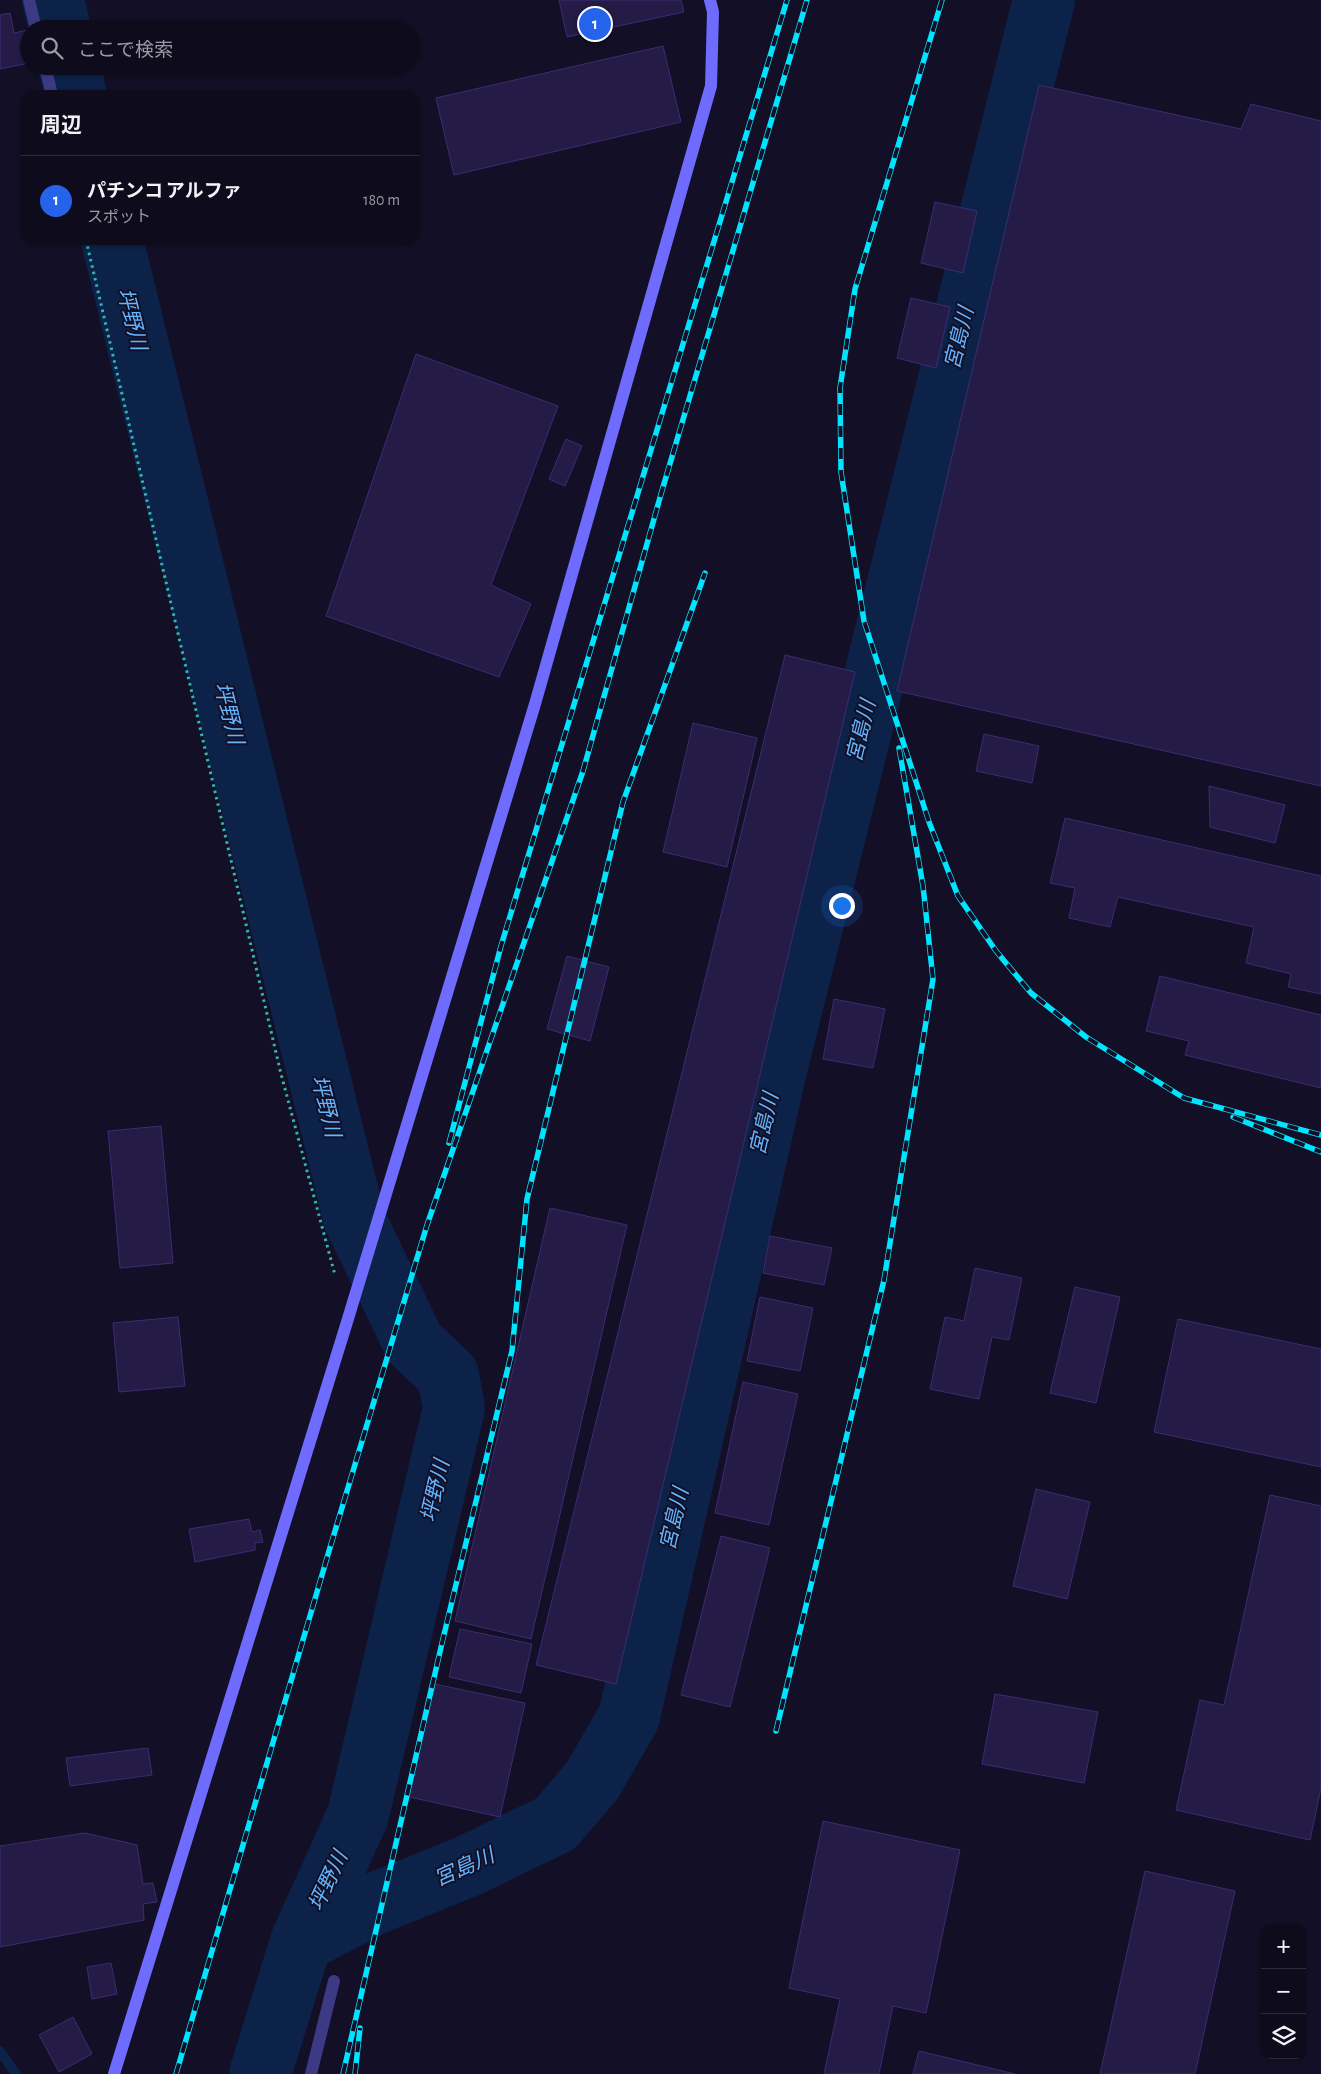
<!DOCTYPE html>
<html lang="ja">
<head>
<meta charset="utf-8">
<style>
	:root { --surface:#0e0b1c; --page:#171425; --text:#f1f3f6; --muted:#9b9ba3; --line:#2e2b3b; --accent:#2563eb }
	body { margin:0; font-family:"Alegreya Sans","Noto Sans JP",sans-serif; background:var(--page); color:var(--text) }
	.controls { position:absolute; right:15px; bottom:15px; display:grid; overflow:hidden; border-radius:10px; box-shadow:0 1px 4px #0004 }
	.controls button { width:45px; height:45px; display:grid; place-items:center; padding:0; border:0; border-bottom:1px solid var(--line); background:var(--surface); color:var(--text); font:25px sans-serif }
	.you { position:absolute; left:841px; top:905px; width:18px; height:18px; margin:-12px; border:4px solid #fff; border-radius:50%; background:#1a73e8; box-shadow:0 0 0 8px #1a73e833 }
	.badge { display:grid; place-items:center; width:32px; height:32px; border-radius:50%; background:var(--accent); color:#fff; font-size:16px; font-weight:700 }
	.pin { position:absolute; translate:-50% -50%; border:2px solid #fff; box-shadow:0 1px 5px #0006 }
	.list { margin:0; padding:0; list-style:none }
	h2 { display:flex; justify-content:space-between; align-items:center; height:65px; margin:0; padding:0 20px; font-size:21px }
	h2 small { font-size:16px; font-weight:400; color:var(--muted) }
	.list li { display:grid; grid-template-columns:32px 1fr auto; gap:15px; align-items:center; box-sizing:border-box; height:90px; padding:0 20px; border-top:1px solid var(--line) }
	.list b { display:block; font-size:19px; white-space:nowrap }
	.list p { margin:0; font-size:16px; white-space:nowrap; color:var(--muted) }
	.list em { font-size:16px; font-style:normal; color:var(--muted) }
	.icon { flex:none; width:28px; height:28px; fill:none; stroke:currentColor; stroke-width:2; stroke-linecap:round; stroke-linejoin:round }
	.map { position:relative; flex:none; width:1321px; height:2074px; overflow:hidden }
	.search { position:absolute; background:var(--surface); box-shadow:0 1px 4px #0004; left:20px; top:20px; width:400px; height:55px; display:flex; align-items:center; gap:12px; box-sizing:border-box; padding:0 18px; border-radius:28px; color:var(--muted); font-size:19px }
	.panel { position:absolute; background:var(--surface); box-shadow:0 1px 4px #0004; left:20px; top:90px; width:400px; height:155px; border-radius:15px }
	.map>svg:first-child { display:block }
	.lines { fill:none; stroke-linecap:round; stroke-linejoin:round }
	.stream { stroke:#0c2248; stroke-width:10 }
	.river { stroke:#0c2248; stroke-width:62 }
	.building { fill:#241b47; stroke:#3b2d73 }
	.path { stroke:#2fb8b0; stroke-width:3; stroke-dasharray:2.5 4; stroke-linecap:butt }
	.lane { stroke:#3d3a85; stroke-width:12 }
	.street { stroke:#3d3a85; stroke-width:12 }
	.secondary { stroke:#6f6bff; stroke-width:12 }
	.rail-casing { stroke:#00e5ff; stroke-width:5.5 }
	.rail { stroke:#130f26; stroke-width:4; stroke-dasharray:11; stroke-linecap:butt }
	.labels { text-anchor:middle; stroke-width:4; stroke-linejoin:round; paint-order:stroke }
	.water-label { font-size:21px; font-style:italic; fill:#62b6ff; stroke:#130f26 }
</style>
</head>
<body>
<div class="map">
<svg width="1321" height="2074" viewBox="0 0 1321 2074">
	<rect width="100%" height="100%" fill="#130f26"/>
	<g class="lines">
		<path class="stream" d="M0,2051L16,2074"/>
		<g class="river">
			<path d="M53,0L60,29"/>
			<path d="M69,66L76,95"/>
			<path d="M112,240L354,1218L414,1343L448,1375L454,1408L358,1815L301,1942L260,2074"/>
			<path d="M301,1942L374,1904L468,1866L555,1824L592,1781L629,1717L776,1070L1044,0"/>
		</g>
	</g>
	<g class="building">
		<path d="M559,0H681L684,12L567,37Z"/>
		<path d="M10,13L14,33L28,30L29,63L0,69V15Z"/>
		<path d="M663,46L681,122L454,175L436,98Z"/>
		<path d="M1039,85L1241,129L1251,104L1321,121V786L897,691Z"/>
		<path d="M935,202L977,211L963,273L921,263Z"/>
		<path d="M911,298L950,307L936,368L897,358Z"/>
		<path d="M416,354L558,406L491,585L531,604L499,677L326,616Z"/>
		<path d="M566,439L582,446L565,486L549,479Z"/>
		<path d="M785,655L855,672L616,1684L536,1665Z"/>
		<path d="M693,723L757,738L727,867L663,852Z"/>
		<path d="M984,734L1039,746L1032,783L976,771Z"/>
		<path d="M1209,786L1285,805L1275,843L1210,827Z"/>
		<path d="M1065,818L1321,876V994L1288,987L1291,974L1246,963L1254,927L1118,897L1110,927L1069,918L1075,888L1050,883Z"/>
		<path d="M567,956L609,967L590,1041L547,1029Z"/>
		<path d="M1160,976L1321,1015V1088L1185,1055L1189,1041L1146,1031Z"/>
		<path d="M834,999L885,1009L873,1068L823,1059Z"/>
		<path d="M161,1126L173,1263L120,1268L108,1131Z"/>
		<path d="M550,1208L627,1225L531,1639L455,1621Z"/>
		<path d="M770,1236L832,1248L824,1285L763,1273Z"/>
		<path d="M975,1268L1022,1278L1009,1340L992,1337L979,1399L930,1389L945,1317L964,1321Z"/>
		<path d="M1075,1287L1120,1297L1096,1403L1050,1393Z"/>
		<path d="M760,1297L813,1308L800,1371L747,1361Z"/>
		<path d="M178,1317L185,1386L119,1392L113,1323Z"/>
		<path d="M1178,1319L1321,1349V1467L1154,1432Z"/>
		<path d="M743,1382L798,1394L769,1525L715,1513Z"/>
		<path d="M1036,1489L1090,1502L1067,1599L1013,1586Z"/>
		<path d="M1270,1495L1321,1506V1788L1310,1840L1176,1810L1200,1700L1224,1705Z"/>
		<path d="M249,1519L252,1532L260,1530L263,1542L255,1543V1550L195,1562L189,1529Z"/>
		<path d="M721,1536L770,1548L730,1707L681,1695Z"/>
		<path d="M460,1629L532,1644L521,1693L449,1677Z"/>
		<path d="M430,1683L525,1703L500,1817L405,1796Z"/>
		<path d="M995,1694L1098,1712L1084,1783L982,1764Z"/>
		<path d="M148,1748L152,1775L70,1786L66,1758Z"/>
		<path d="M823,1821L960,1850L926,2013L893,2006L879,2074H824L840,1999L789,1988Z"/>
		<path d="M85,1833L137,1845L143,1884L153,1883L157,1902L143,1904L144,1920L0,1947V1846Z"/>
		<path d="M1145,1871L1235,1891L1195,2074H1100Z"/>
		<path d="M111,1963L117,1994L92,1999L87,1967Z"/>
		<path d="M73,2017L92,2054L59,2072L39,2035Z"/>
		<path d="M919,2051L1015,2074H913Z"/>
	</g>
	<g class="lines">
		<path class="path" d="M86,240L281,1074L335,1275"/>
		<path class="lane" d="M311,2074L334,1981"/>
		<g class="street">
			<path d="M29,0L36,29"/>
			<path d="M45,66L52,95"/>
		</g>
		<path class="secondary" d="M114,2074L347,1322L535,704L711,86L713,12L710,0"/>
		<defs>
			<g id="rail">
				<path d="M942,0L855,289L840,388L841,472L864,621L929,822L958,896L996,951L1031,993L1086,1037L1184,1098L1321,1135"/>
				<path d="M1233,1117L1321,1152"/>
				<path d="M449,1143L501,946L787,0"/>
				<path d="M776,1731L884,1280L933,979L923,886L899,748"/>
				<path d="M176,2074L329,1551L427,1225L583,771L661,494L807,0"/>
				<path d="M343,2074L442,1643L512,1351L527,1199L623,802L705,573"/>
				<path d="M355,2074L360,2028"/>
			</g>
		</defs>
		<use href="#rail" class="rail-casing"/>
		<use href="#rail" class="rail"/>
	</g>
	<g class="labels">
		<g class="water-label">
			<text transform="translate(132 319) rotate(76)" y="7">坪野川</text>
			<text transform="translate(959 338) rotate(-76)" y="7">宮島川</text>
			<text transform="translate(229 713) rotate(76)" y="7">坪野川</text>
			<text transform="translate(861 731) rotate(-76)" y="7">宮島川</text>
			<text transform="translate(326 1106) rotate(76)" y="7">坪野川</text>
			<text transform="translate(764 1124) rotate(-77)" y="7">宮島川</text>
			<text transform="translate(435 1491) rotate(-77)" y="7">坪野川</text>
			<text transform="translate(674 1519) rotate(-77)" y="7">宮島川</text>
			<text transform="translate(464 1867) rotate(-24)" y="7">宮島川</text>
			<text transform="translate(328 1881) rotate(-65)" y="7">坪野川</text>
		</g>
	</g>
</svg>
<div class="controls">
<button>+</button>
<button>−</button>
<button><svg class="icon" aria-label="layers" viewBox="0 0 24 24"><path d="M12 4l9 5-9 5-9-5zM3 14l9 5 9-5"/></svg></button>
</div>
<div class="you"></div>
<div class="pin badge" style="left:595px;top:24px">1</div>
<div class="search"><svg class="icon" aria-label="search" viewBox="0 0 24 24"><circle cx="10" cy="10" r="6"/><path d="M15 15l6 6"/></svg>ここで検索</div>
<section class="panel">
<h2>周辺<small></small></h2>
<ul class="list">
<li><span class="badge">1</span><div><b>パチンコ アルファ</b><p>スポット</p></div><em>180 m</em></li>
</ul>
</section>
</div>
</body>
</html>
